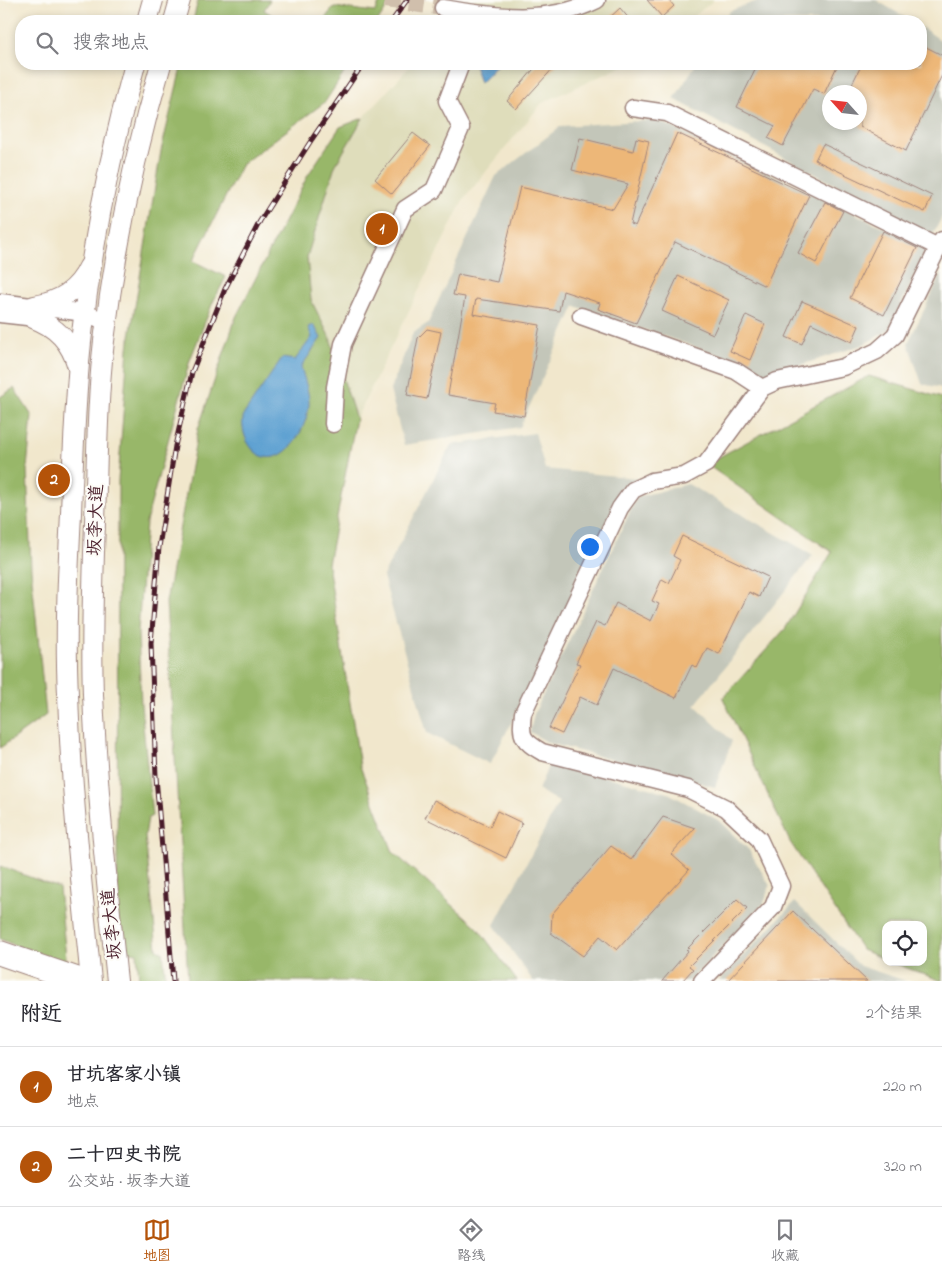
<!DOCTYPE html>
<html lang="zh">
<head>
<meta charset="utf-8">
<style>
	:root { --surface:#fff; --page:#f7f7f7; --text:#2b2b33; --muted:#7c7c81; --line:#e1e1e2; --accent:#b45309 }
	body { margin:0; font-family:"Indie Flower","LXGW WenKai TC",sans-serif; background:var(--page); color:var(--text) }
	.controls { position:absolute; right:15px; bottom:15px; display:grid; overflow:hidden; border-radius:10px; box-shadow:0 2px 8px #0003 }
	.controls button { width:45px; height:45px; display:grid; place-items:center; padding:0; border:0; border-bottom:1px solid var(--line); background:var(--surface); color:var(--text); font:25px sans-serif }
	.compass { position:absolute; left:822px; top:85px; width:45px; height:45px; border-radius:50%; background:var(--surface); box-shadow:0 2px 8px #0003; rotate:297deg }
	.you { position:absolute; left:589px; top:546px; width:18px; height:18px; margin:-12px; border:4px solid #fff; border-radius:50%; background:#1a73e8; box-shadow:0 0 0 8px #1a73e833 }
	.badge { display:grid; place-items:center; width:32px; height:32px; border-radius:50%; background:var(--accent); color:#fff; font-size:16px; font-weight:700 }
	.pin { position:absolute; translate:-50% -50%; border:2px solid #fff; box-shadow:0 1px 5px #0006 }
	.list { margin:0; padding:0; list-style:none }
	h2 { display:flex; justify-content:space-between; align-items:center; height:65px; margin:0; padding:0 20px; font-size:21px }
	h2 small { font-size:16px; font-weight:400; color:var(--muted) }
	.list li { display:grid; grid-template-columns:32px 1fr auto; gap:15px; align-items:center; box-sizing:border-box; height:80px; padding:0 20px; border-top:1px solid var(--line) }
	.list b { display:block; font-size:19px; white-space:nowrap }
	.list p { margin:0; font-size:16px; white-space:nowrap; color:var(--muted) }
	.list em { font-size:16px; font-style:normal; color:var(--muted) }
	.icon { flex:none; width:28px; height:28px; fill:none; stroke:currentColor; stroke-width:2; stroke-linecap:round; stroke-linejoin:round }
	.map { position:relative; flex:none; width:942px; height:981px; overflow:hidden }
	.search { position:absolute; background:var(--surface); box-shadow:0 2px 8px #0003; left:15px; right:15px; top:15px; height:55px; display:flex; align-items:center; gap:12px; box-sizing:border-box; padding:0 18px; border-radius:20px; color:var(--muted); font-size:19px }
	.sheet { height:225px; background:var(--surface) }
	nav { display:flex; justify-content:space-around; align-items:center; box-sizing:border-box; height:70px; border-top:1px solid var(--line); background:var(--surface); font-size:14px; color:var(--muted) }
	nav a { display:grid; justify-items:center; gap:2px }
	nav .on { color:var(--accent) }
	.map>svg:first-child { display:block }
	.built { fill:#dfddbb }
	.industrial { fill:#c3c6b9; fill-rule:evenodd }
	.forest { fill:#98b769; stroke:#716b4a }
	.water { fill:#5da0d1; stroke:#54607e }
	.building { fill:#edb778 }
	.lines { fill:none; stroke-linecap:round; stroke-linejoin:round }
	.minor-tunnel { stroke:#d0bfac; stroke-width:16; stroke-dasharray:16 8; stroke-linecap:butt }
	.minor-casing { stroke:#9e837c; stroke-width:19 }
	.major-casing { stroke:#9e837c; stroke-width:22 }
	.highway-casing { stroke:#9e837c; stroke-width:26 }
	.minor { stroke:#fff; stroke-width:16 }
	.major { stroke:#fff; stroke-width:20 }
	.highway { stroke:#fff; stroke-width:24 }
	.rail-casing { stroke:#4a1f2b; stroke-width:5 }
	.rail { stroke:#fdfcf7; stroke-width:3; stroke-dasharray:9; stroke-linecap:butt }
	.labels { text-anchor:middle; stroke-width:4.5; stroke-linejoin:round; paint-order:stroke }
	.street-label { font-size:18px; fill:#4a1f2b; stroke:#fdfcf7 }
</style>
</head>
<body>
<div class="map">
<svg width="942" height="981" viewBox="0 0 942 981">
	<rect width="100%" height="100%" fill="#fdfcf7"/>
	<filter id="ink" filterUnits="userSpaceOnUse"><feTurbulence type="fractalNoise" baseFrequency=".02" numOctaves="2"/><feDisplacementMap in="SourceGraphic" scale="10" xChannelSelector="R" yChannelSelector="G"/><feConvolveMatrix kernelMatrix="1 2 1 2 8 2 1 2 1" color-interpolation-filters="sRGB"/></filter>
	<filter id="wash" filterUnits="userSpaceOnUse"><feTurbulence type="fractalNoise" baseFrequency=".0096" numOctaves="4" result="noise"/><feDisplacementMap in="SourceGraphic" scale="20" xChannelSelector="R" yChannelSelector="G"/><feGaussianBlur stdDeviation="1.12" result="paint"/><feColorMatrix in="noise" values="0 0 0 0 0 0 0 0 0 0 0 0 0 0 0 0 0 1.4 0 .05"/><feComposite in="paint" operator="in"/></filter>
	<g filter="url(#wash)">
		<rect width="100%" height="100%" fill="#f1e7cc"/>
		<g class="built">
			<path d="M449,0H714L688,21H440Z"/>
			<path d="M412,64H627L542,103L463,200L356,419L330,338L311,300L307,257L335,166L363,118Z"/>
		</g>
		<g class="industrial">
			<path d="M760,0H876L911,21H723L730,11Z"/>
			<path d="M921,27L942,41V217L932,236L674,99L696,64H921ZM830,92H860V122H830Z"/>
			<path d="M657,120L927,248L889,330L862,345L761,378L740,362L575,306L520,427L404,445L390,390L413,333L428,323L496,176L561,126Z"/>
			<path d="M942,273V388L922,384L908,343Z"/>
			<path d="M535,433L545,469L637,478L490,764L427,733L383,576L451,445Z"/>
			<path d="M688,484L813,555L695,705L732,741L715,787L549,743L530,732L534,714L637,497Z"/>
			<path d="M550,762L668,793L718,820L749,850L770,886L764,903L689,981H533L494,925L559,802L538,790Z"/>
			<path d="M795,902L860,966L906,981H719Z"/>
		</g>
		<g class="forest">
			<path d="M198,0H270L264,10L282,21H193Z"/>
			<path d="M381,0H392L378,21H323L334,7L375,12Z"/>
			<path d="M182,64H350L325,102L242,164L193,261L226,277L213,302L190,360L146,522L138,632L141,704L152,816L148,818L145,836L157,949L163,952L166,981H139L137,953L117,950L118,481L128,348L161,151Z"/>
			<path d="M363,118L335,166L307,257L311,300L330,338L356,419L328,564L360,766L393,852L477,927L517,981H188L166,602L198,429L236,317L308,175L340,127Z"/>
			<path d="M869,376L942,398V981L891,962H923V925H886V960L862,950L790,842L723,698L785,629L832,552L706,464Z"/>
			<path d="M14,388L32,416L27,468L31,569L46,715L0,748V397Z"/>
			<path d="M0,866L59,888L67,967L0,939Z"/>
		</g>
		<g class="water">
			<path d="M474,64H498L480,83Z"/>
			<path d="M314,325L321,338L301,367C304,378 310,394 309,405C307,423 294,453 274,457C252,462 238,431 244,414L282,358L295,360L312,337L308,327Z"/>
		</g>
		<g id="blocks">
			<g class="building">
				<path d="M647,0H669L674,6L662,17Z"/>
				<path d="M620,8L631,21H606Z"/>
				<path d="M924,46L942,55V75L906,151L860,127V92H848L862,64H921V53Z"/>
				<path d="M538,64H557L516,109L507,101Z"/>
				<path d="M758,64H838L824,94L813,89L783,146L768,138L775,126L737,107Z"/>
				<path d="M413,133L430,146L392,194L375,179Z"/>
				<path d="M677,133L809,195L765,286L675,242L636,323L598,309L600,303L563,291L559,311L476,299L473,314L540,325L524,416L493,411L495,403L448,395L465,297L453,295L458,274L497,282L520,187L613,209L628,184L572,170L580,138L633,151L636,138L649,141L630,224L635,226Z"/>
				<path d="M823,144L932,196L925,212L815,160Z"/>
				<path d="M825,202L843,211L816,263L798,253Z"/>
				<path d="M883,231L917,248L884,315L850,298Z"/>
				<path d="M678,276L729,300L713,334L662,311Z"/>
				<path d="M802,301L859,326L852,342L811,323L802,344L786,337Z"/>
				<path d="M746,315L765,324L750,360L730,351Z"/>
				<path d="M427,329L441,332L427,399L407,395L418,338Z"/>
				<path d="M682,536L768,577L759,597L749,592L719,654L707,648L697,668L692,665L676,698L614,668L597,705L580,697L562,734L549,728L580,664L576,663L596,622L605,626L616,603L651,621L659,604L652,601L662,579L669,583L680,560L673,556Z"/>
				<path d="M434,800L490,827L497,811L522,823L506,858L425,818Z"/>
				<path d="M663,817L695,828L671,854L689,870L617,950L600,936L583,956L551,933L552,914L611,846L631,860Z"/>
				<path d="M737,899L747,908L689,966L693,969L682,981H662L688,951L686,950Z"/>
				<path d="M793,911L867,981H727Z"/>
			</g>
		</g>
	</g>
	<g filter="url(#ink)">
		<use href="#blocks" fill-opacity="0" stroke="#9e837c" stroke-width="1"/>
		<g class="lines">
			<path class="minor-tunnel" d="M385,0L443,8"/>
			<defs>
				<g id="minor">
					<path d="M443,8C494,17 549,24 597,0"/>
					<path d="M633,108L667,113L938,247"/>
					<path d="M0,302L85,313L107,322"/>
					<path d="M0,314L45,319"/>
					<path d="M581,316L736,371L762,388"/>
					<path d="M333,424L335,387L343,344L405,209L434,190L461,128L447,101L461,64"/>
					<path d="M702,981L773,907L781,886L759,839L726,808L688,789L542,752C522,740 520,737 523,713L620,508L633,490L652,481L684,476L706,464L762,388L777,381L843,367L877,351L895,335L942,240"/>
				</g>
				<g id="major">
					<path d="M147,21L153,0"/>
					<path d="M174,21L180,0"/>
					<path d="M34,306C59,302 78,291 89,267"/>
					<path d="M33,318C57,327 71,342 78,367"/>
					<path d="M91,981C82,886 71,790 68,694C65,634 68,573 71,513C73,456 75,398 81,342C91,248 110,154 135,64"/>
					<path d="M117,981C107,885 97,790 93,694C91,637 93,579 95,522C97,462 97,401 104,341C115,248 135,153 161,64"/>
				</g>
				<path id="highway" d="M0,953L82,981"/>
			</defs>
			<use href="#minor" class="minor-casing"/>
			<use href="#major" class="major-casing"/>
			<use href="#highway" class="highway-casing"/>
			<use href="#minor" class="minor"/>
			<use href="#major" class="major"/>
			<use href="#highway" class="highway"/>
			<defs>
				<g id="rail">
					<path d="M392,21L407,0"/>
					<path d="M173,981L156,777L151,643L159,547L175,446L192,372L225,289L260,221L312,139L363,64"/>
				</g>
			</defs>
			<use href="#rail" class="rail-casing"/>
			<use href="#rail" class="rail"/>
		</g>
	</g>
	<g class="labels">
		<g class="street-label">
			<text transform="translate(95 520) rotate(-88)" y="6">坂李大道</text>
			<text transform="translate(111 924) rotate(-96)" y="6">坂李大道</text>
		</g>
	</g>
</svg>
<div class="controls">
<button><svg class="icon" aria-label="locate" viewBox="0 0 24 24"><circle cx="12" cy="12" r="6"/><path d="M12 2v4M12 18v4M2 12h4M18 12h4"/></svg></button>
</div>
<svg class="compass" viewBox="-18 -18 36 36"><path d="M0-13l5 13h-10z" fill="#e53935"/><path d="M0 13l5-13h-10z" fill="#7c7c81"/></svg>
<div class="you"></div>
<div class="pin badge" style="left:382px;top:229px">1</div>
<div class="pin badge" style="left:54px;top:480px">2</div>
<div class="search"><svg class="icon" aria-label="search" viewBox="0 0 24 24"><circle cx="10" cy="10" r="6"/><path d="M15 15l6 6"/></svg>搜索地点</div>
</div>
<section class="sheet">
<h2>附近<small>2个结果</small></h2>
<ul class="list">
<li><span class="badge">1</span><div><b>甘坑客家小镇</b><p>地点</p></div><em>220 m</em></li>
<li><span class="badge">2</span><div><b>二十四史书院</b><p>公交站 · 坂李大道</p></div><em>320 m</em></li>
</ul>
</section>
<nav>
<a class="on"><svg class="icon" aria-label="map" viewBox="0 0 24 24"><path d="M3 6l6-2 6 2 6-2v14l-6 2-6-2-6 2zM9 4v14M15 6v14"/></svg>地图</a>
<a><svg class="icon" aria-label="directions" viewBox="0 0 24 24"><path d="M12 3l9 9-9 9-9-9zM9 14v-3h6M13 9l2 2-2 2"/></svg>路线</a>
<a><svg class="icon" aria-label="saved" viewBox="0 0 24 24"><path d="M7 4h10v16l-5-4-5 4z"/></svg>收藏</a>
</nav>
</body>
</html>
